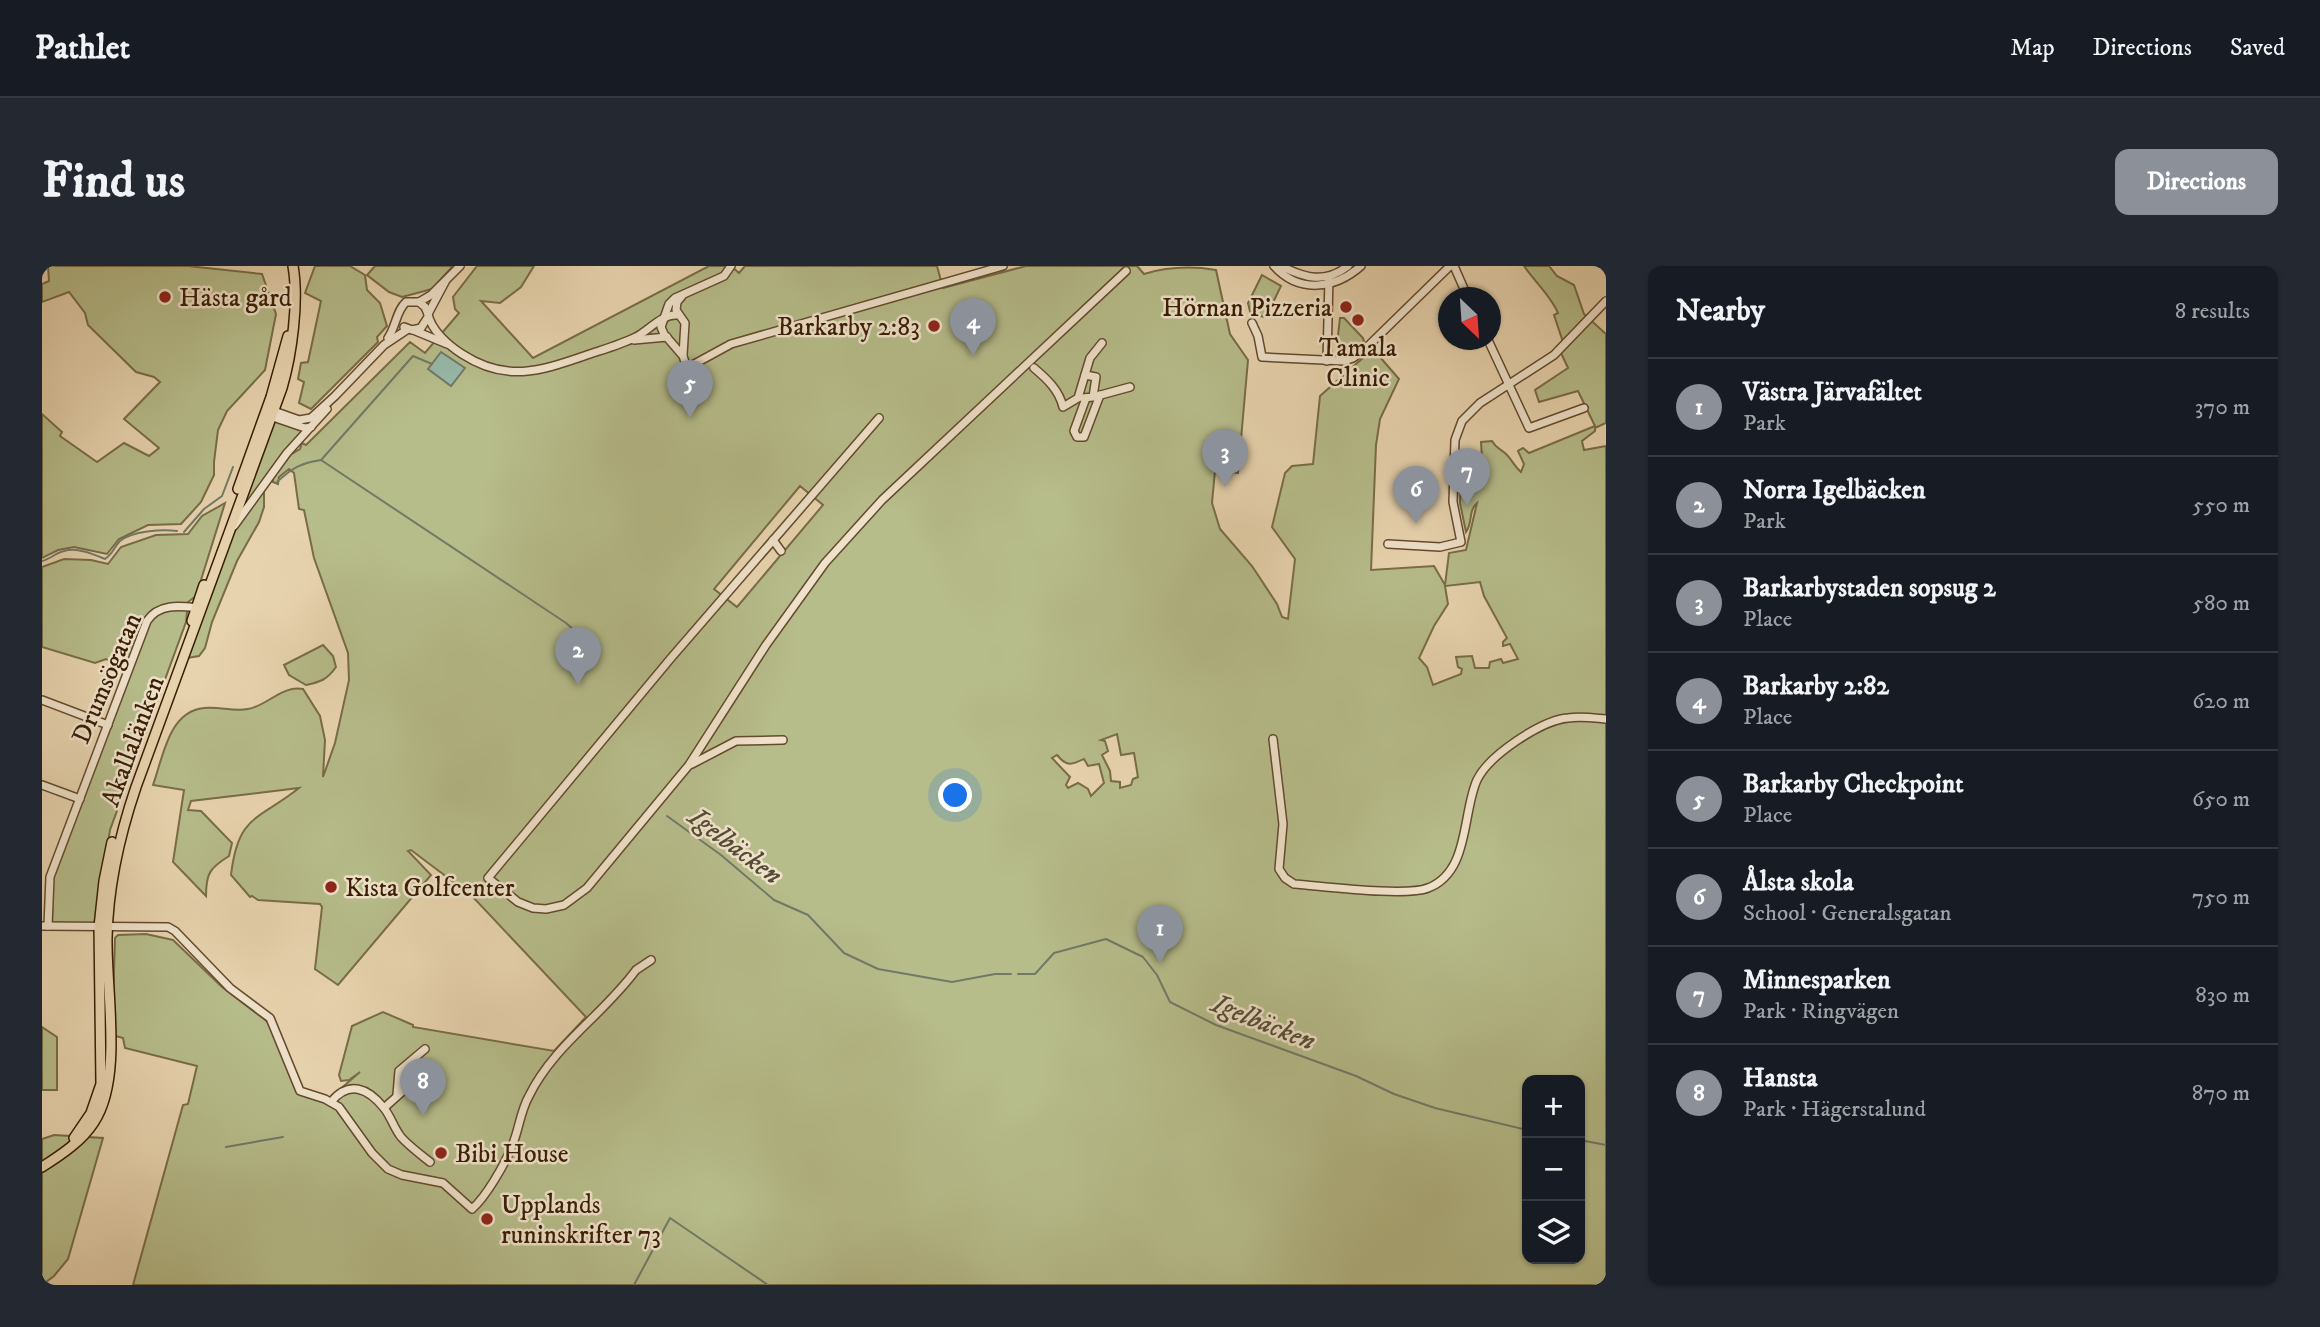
<!DOCTYPE html>
<html lang="en">
<head>
<meta charset="utf-8">
<style>
	:root { --surface:#171b24; --page:#242831; --text:#f1f3f6; --muted:#9ea1a6; --line:#363941; --accent:#8c9099 }
	body { margin:0; font-family:"IM FELL DW Pica",serif; background:var(--page); color:var(--text) }
	.controls { position:absolute; right:21px; bottom:21px; display:grid; overflow:hidden; border-radius:14px; box-shadow:0 2px 5px #0004 }
	.controls button { width:63px; height:63px; display:grid; place-items:center; padding:0; border:0; border-bottom:2px solid var(--line); background:var(--surface); color:var(--text); font:35px sans-serif }
	.compass { position:absolute; left:1396px; top:21px; width:63px; height:63px; border-radius:50%; background:var(--surface); box-shadow:0 2px 5px #0004; rotate:155deg }
	.you { position:absolute; left:914px; top:530px; width:24px; height:24px; margin:-18px; border:5px solid #fff; border-radius:50%; background:#1a73e8; box-shadow:0 0 0 10px #1a73e833 }
	.badge { display:grid; place-items:center; width:46px; height:46px; border-radius:50%; background:var(--accent); color:#fff; font-size:23px; font-weight:700 }
	.pin { position:absolute; translate:-50% -58px; filter:drop-shadow(0 2px 4px #0008) }
	.pin::after { content:''; position:absolute; top:37px; width:24px; height:21px; background:inherit; clip-path:polygon(0 0,100% 0,50% 100%) }
	.list { margin:0; padding:0; list-style:none }
	h2 { display:flex; justify-content:space-between; align-items:center; height:91px; margin:0; padding:0 28px; font-size:30px }
	h2 small { font-size:23px; font-weight:400; color:var(--muted) }
	.list li { display:grid; grid-template-columns:46px 1fr auto; gap:21px; align-items:center; box-sizing:border-box; height:98px; padding:0 28px; border-top:2px solid var(--line) }
	.list b { display:block; font-size:26px; white-space:nowrap }
	.list p { margin:0; font-size:23px; white-space:nowrap; color:var(--muted) }
	.list em { font-size:23px; font-style:normal; color:var(--muted) }
	.icon { flex:none; width:38px; height:38px; fill:none; stroke:currentColor; stroke-width:2; stroke-linecap:round; stroke-linejoin:round }
	.map { position:relative; flex:none; width:1564px; height:1019px; overflow:hidden; border-radius:14px }
	header { display:flex; align-items:center; gap:42px; box-sizing:border-box; height:98px; padding:0 35px; background:var(--surface); border-bottom:2px solid var(--line) }
	header strong { font-size:33px }
	nav { display:flex; gap:38px; margin-inline-start:auto; font-size:24px }
	.intro { display:flex; align-items:center; justify-content:space-between; box-sizing:border-box; height:168px; padding:0 42px }
	h1 { margin:0; font-size:49px }
	.button { padding:18px 32px; border-radius:14px; background:var(--accent); color:#fff; font-size:24px; font-weight:700 }
	main { display:flex; gap:42px; padding:0 42px }
	aside { flex:1; background:var(--surface); border-radius:14px; box-shadow:0 2px 5px #0004 }
	.map>svg:first-child { display:block }
	.green { fill:#b6bc8a; stroke:#786c47; stroke-width:2; fill-rule:evenodd }
	.water { fill:#97b8a9; stroke:#717a67; stroke-width:2 }
	.lines { fill:none; stroke-linecap:round; stroke-linejoin:round }
	.stream { stroke:#717a67; stroke-width:2 }
	.minor-casing { stroke:#644a2e; stroke-width:10 }
	.major-casing { stroke:#391d04; stroke-width:12 }
	.minor { stroke:#efe2ca; stroke-width:7 }
	.major { stroke:#e7d3ae; stroke-width:9 }
	.poi-dot { fill:#8f2418; stroke:#efe2ca; stroke-width:2.5 }
	.labels { text-anchor:middle; stroke-width:5; stroke-linejoin:round; paint-order:stroke }
	.poi-label { font-size:26px; fill:#391d04; stroke:#efe2ca; text-anchor:start }
	.street-label { font-size:26px; fill:#391d04; stroke:#efe2ca }
	.water-label { font-size:28px; font-style:italic; fill:#554c36; stroke:#efe2ca }
</style>
</head>
<body>
<header>
<strong>Pathlet</strong>
<nav><a>Map</a><a>Directions</a><a>Saved</a></nav>
</header>
<div class="intro"><h1>Find us</h1><a class="button">Directions</a></div>
<main>
<div class="map">
<svg width="1564" height="1019" viewBox="0 0 1564 1019">
	<rect width="100%" height="100%" fill="#e7d3ae"/>
	<filter id="stains"><feTurbulence type="fractalNoise" baseFrequency=".00286" numOctaves="4"/><feColorMatrix values="0 0 0 0 .2 0 0 0 0 .09 0 0 0 0 .02 0 0 0 .5 -.17"/></filter>
	<radialGradient id="worn" r=".72"><stop offset=".6" stop-color="#630" stop-opacity="0"/><stop offset="1" stop-color="#630" stop-opacity=".3"/></radialGradient>
	<g class="green">
		<path d="M6,0H146L220,8L234,48L223,104L185,145L176,164L172,196V209L159,236L139,258L106,259L77,273L65,288L32,281L16,284L0,292V148L20,166L18,170L55,196L82,177L107,190L117,182L82,153L118,116L112,111L94,106L46,59L43,47L27,26L0,36V18L7,15Z"/>
		<path d="M273,0H308L323,9L325,24L338,37L345,60L335,71L336,76L269,143L257,137L262,116L256,113L259,97L266,96L279,35L263,27Z"/>
		<path d="M333,0H411L390,23L360,31L347,26L325,9Z"/>
		<path d="M435,0H492L479,21L458,37L439,35L491,92L667,0H689L697,7L703,0H895L901,22L984,0H1095L1102,8C1125,1 1150,0 1174,4L1188,68L1206,94L1196,207L1173,205L1170,237L1178,263L1210,300L1235,338L1240,351L1246,353L1253,293L1230,261L1243,207L1250,200L1271,198L1278,130L1331,83L1357,113L1338,153L1334,179L1329,304L1392,300L1403,319L1407,287L1424,284L1435,237C1426,245 1431,256 1424,266L1418,237L1419,209L1431,211L1439,219L1441,211L1439,176L1450,175C1454,182 1457,182 1463,187C1469,192 1472,200 1479,206L1482,198L1476,185L1481,182L1487,187L1553,160L1536,125L1497,136L1493,124L1526,102L1519,87L1523,82L1512,49L1516,47C1509,30 1493,16 1482,0H1507L1515,10L1532,19L1542,48L1564,68V157L1553,162V165L1540,175L1542,184L1564,180V1019H91L141,839L146,838L155,800L83,782L81,772L70,769L73,672L76,669L104,668L131,674L180,721L222,753L228,758L234,772L255,824L288,832L318,806L307,814L299,815L297,809L310,760L341,746L371,759V761L512,785L544,751L430,630L369,584L366,585L389,609L296,719L273,703L280,641L278,638L216,634L210,630L208,631L189,609C196,548 217,554 257,522L149,535L146,544L159,545L190,577L187,590C168,602 164,607 164,630L131,596L142,524L111,519C121,491 127,445 162,442C176,440 192,446 206,443C225,440 240,419 261,423L278,450L283,474L281,511L293,477L307,414L306,387L272,292L262,244L257,243L252,207L247,203L237,211L236,218L231,216V212L248,189L258,183L260,177L264,179L368,76L383,87L417,47L413,43L411,31ZM758,220L781,239L695,341L672,323ZM1438,316L1442,330L1465,372L1461,376V380L1468,378L1476,393L1461,397L1459,393L1448,396L1447,402H1433L1430,390L1414,391L1416,401L1420,403L1419,408L1391,419L1385,401L1377,392L1392,360L1406,338L1403,320ZM1075,468L1079,489L1092,487L1096,511L1091,513L1089,519L1078,522V516L1069,515L1068,505L1060,489L1066,485L1063,475L1059,474ZM1015,489C1025,501 1029,499 1042,493L1046,500L1057,498L1062,517L1049,530L1046,523L1036,517L1026,522L1024,519L1028,511L1010,492ZM1485,814H1538V993H1485Z"/>
		<path d="M1220,9L1239,20L1224,51L1209,49L1206,37Z"/>
		<path d="M1298,52H1302L1321,72L1322,75L1309,85L1299,88L1295,78Z"/>
		<path d="M232,155L262,164L195,252Z"/>
		<path d="M222,222V241L217,256L195,295L170,356L163,382L157,390L145,392L187,273Z"/>
		<path d="M183,237L154,330L146,336L144,356L68,564L53,656L47,659L10,657L11,612L87,407L64,393L53,397L0,381V301L22,293L49,294L66,298L79,281L114,269L146,268L160,250Z"/>
		<path d="M281,379L291,390L294,401C285,414 278,416 264,419L247,409L242,399Z"/>
		<path d="M0,761L15,771V824H0Z"/>
		<path d="M12,869L61,872L26,993L12,1010L0,1019V873Z"/>
	</g>
	<path class="water" d="M399,86L423,102L409,120L386,103Z"/>
	<g class="lines">
		<g class="stream">
			<path d="M280,193L371,90L390,98"/>
			<path d="M235,216C250,202 259,197 279,194L524,357L540,371L556,392"/>
			<path d="M142,266L162,243L180,230L191,201"/>
			<path d="M0,295C9,293 13,287 22,285C35,281 51,288 63,293C71,288 72,281 78,275C90,265 120,263 135,265"/>
			<path d="M625,550L679,589L732,634L766,649L802,687L836,703L910,716L953,708H969"/>
			<path d="M976,708H993L1012,687L1064,673L1101,691L1115,709L1128,736L1174,759L1314,810L1352,828L1393,842L1485,864"/>
			<path d="M1538,874L1564,879"/>
			<path d="M184,881L241,871"/>
			<path d="M592,1019L628,952L726,1019"/>
		</g>
		<defs>
			<g id="minor">
				<path d="M689,0L682,10L633,32L627,38L619,61L622,68L641,90L645,102L689,78L961,0"/>
				<path d="M1232,0C1257,28 1293,23 1319,0"/>
				<path d="M1239,0C1263,12 1283,18 1306,0"/>
				<path d="M1412,0L1426,32"/>
				<path d="M403,16L386,48C389,64 406,79 420,88C466,118 501,104 548,88C563,83 580,78 594,71C607,64 620,48 635,49"/>
				<path d="M640,30L635,36L634,44L643,57L641,89"/>
				<path d="M377,36L389,29L418,0"/>
				<path d="M1211,59L1210,57L1216,70L1220,91L1302,95L1311,92L1323,83L1408,0"/>
				<path d="M362,61L370,64L379,62L386,51"/>
				<path d="M371,64L405,78"/>
				<path d="M346,72C354,61 354,45 364,36H377L383,41L386,48"/>
				<path d="M592,74L625,71"/>
				<path d="M1446,74L1487,162L1542,142"/>
				<path d="M1285,95L1287,11"/>
				<path d="M992,102C1005,113 1017,124 1021,141L1036,132L1048,92L1060,77"/>
				<path d="M1055,130L1088,121"/>
				<path d="M1041,132L1051,131L1054,111L1043,109"/>
				<path d="M1044,132L1032,165L1035,171H1042L1058,129"/>
				<path d="M229,144L257,154L269,152L293,130L342,79L366,63"/>
				<path d="M228,150L263,162L269,161"/>
				<path d="M837,152L629,392L446,612L476,636L491,642L504,643L522,639L545,622L647,499L724,379L783,297L840,234L1084,5"/>
				<path d="M192,260L245,187L285,143"/>
				<path d="M731,274L739,285"/>
				<path d="M1346,278L1398,281L1419,276L1411,236L1413,174L1420,155L1438,137L1512,89L1564,35"/>
				<path d="M0,434L66,459"/>
				<path d="M1231,473L1241,558L1237,603L1243,612L1252,618C1281,620 1363,631 1386,622C1428,606 1420,547 1435,514C1447,489 1500,454 1526,452C1539,450 1552,452 1564,453"/>
				<path d="M650,498L694,475L741,474"/>
				<path d="M0,519L38,533"/>
				<path d="M0,660L126,661L133,665L188,722L228,752L258,825L283,833L297,841L330,887L346,903L360,909L401,917L430,943C444,931 463,898 470,880C477,864 478,846 487,830C512,779 561,749 594,704L609,694"/>
				<path d="M6,660L8,611L105,355C117,337 138,340 157,342"/>
				<path d="M355,829L357,805L383,783"/>
				<path d="M289,836C307,814 326,822 342,842C349,851 352,862 359,871C367,880 378,888 388,896"/>
				<path d="M342,842L361,825L381,817"/>
			</g>
			<g id="major">
				<path d="M196,223L229,131L246,70"/>
				<path d="M150,355L162,319"/>
				<path d="M32,872L49,847L59,818L57,661L62,615L70,576"/>
				<path d="M0,901C19,889 40,875 52,856C81,812 64,725 65,672C66,619 77,571 94,521L240,122C250,88 257,35 251,0"/>
			</g>
		</defs>
		<use href="#minor" class="minor-casing"/>
		<use href="#major" class="major-casing"/>
		<use href="#minor" class="minor"/>
		<use href="#major" class="major"/>
	</g>
	<g class="poi-dot">
		<circle cx="123" cy="31" r="7"/>
		<circle cx="1304" cy="41" r="7"/>
		<circle cx="1316" cy="54" r="7"/>
		<circle cx="892" cy="60" r="7"/>
		<circle cx="289" cy="621" r="7"/>
		<circle cx="399" cy="887" r="7"/>
		<circle cx="445" cy="953" r="7"/>
	</g>
	<g class="labels">
		<g class="poi-label">
			<text x="137" y="40">Hästa gård</text>
			<text x="1290" y="50" text-anchor="end">Hörnan Pizzeria</text>
			<text x="878" y="69" text-anchor="end">Barkarby 2:83</text>
			<text x="1316" y="90" text-anchor="middle">Tamala<tspan x="1316" dy="30">Clinic</tspan></text>
			<text x="303" y="630">Kista Golfcenter</text>
			<text x="413" y="896">Bibi House</text>
			<text x="459" y="947">Upplands<tspan x="459" dy="30">runinskrifter 73</tspan></text>
		</g>
		<g class="street-label">
			<text transform="translate(64 412) rotate(-67)" y="9">Drumsögatan</text>
			<text transform="translate(90 475) rotate(-70)" y="9">Akallalänken</text>
		</g>
		<g class="water-label">
			<text transform="translate(694 579) rotate(37)" y="10">Igelbäcken</text>
			<text transform="translate(1222 755) rotate(22)" y="10">Igelbäcken</text>
		</g>
	</g>
	<rect width="100%" height="100%" filter="url(#stains)"/>
	<rect width="100%" height="100%" fill="url(#worn)"/>
</svg>
<div class="controls">
<button>+</button>
<button>−</button>
<button><svg class="icon" aria-label="layers" viewBox="0 0 24 24"><path d="M12 4l9 5-9 5-9-5zM3 14l9 5 9-5"/></svg></button>
</div>
<svg class="compass" viewBox="-18 -18 36 36"><path d="M0-13l5 13h-10z" fill="#e53935"/><path d="M0 13l5-13h-10z" fill="#9ea1a6"/></svg>
<div class="you"></div>
<div class="pin badge" style="left:1118px;top:697px">1</div>
<div class="pin badge" style="left:536px;top:419px">2</div>
<div class="pin badge" style="left:1183px;top:221px">3</div>
<div class="pin badge" style="left:931px;top:90px">4</div>
<div class="pin badge" style="left:648px;top:152px">5</div>
<div class="pin badge" style="left:1374px;top:258px">6</div>
<div class="pin badge" style="left:1425px;top:240px">7</div>
<div class="pin badge" style="left:381px;top:850px">8</div>
</div>
<aside>
<h2>Nearby<small>8 results</small></h2>
<ul class="list">
<li><span class="badge">1</span><div><b>Västra Järvafältet</b><p>Park</p></div><em>370 m</em></li>
<li><span class="badge">2</span><div><b>Norra Igelbäcken</b><p>Park</p></div><em>550 m</em></li>
<li><span class="badge">3</span><div><b>Barkarbystaden sopsug 2</b><p>Place</p></div><em>580 m</em></li>
<li><span class="badge">4</span><div><b>Barkarby 2:82</b><p>Place</p></div><em>620 m</em></li>
<li><span class="badge">5</span><div><b>Barkarby Checkpoint</b><p>Place</p></div><em>650 m</em></li>
<li><span class="badge">6</span><div><b>Ålsta skola</b><p>School · Generalsgatan</p></div><em>750 m</em></li>
<li><span class="badge">7</span><div><b>Minnesparken</b><p>Park · Ringvägen</p></div><em>830 m</em></li>
<li><span class="badge">8</span><div><b>Hansta</b><p>Park · Hägerstalund</p></div><em>870 m</em></li>
</ul>
</aside>
</main>
</body>
</html>
